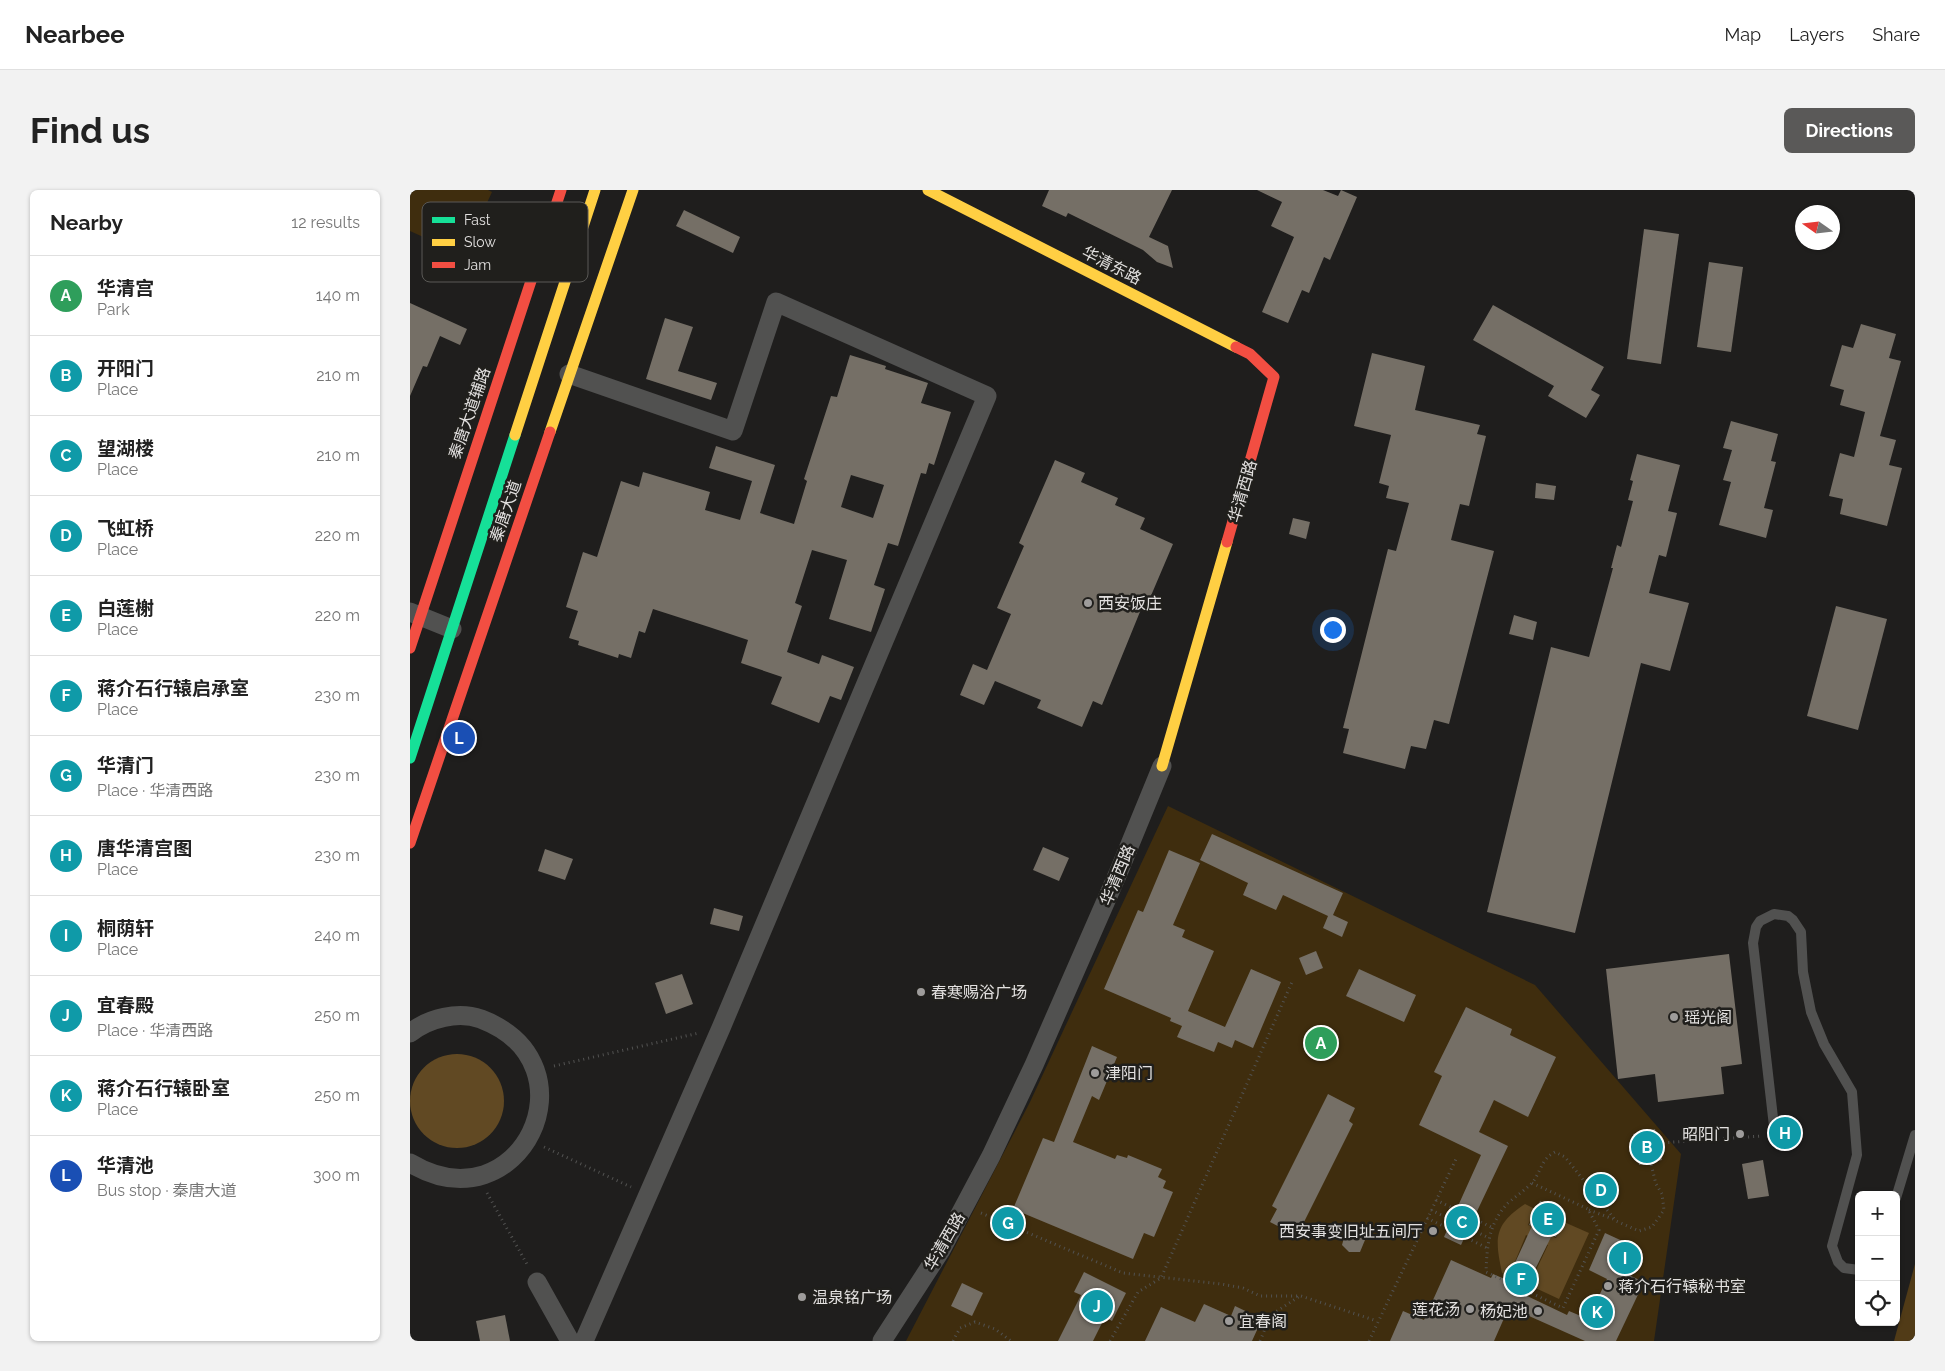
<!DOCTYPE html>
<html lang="en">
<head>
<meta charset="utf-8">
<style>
	:root { --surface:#fff; --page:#f2f2f2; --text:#222; --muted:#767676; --line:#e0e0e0; --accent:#5a5958 }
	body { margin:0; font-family:Raleway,"Noto Sans SC",sans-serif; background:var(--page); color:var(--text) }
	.controls { position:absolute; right:15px; bottom:15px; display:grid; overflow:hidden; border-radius:8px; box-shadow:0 1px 4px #0004 }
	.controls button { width:45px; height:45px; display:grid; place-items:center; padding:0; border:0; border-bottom:1px solid var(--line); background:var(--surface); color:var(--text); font:25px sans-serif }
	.compass { position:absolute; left:1385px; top:15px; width:45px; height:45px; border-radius:50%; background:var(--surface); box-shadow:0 1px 4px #0004; rotate:284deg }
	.you { position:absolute; left:922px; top:439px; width:18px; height:18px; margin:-12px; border:4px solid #fff; border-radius:50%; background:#1a73e8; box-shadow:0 0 0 8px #1a73e833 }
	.badge { display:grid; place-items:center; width:32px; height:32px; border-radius:50%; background:var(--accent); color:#fff; font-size:16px; font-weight:700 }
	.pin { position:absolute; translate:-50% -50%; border:2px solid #fff; box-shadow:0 1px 5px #0006 }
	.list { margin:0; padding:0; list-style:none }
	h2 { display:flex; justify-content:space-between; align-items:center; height:65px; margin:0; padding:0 20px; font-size:21px }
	h2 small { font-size:16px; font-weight:400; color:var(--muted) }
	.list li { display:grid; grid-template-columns:32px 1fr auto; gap:15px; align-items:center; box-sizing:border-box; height:80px; padding:0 20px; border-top:1px solid var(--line) }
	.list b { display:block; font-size:19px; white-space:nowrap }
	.list p { margin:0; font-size:16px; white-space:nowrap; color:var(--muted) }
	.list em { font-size:16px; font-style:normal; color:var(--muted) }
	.icon { flex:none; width:28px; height:28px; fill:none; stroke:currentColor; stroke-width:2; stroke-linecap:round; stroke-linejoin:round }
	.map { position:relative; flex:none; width:1505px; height:1151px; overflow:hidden; border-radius:8px }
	header { display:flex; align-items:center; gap:30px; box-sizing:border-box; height:70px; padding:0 25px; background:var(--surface); border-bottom:1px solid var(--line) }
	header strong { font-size:24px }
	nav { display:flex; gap:28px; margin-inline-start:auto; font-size:18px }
	.intro { display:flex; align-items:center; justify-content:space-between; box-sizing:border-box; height:120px; padding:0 30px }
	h1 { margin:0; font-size:35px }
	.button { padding:12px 22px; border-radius:8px; background:var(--accent); color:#fff; font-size:18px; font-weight:700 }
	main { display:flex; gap:30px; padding:0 30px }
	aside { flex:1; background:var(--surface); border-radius:8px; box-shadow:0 1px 4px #0004 }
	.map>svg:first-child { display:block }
	.green { fill:#3f2d0e }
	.forest { fill:#513b17 }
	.water { fill:#614923 }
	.building { fill:#756f66; fill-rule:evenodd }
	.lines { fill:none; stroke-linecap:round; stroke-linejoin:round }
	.path { stroke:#525251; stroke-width:3; stroke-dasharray:1 4; stroke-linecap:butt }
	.lane { stroke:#515150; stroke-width:10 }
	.street { stroke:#515150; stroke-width:19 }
	.fast { stroke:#16e098; stroke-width:11 }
	.slow { stroke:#ffcf43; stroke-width:11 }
	.jam { stroke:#f24e42; stroke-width:11 }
	.poi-dot { fill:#9e9c9b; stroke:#201f1c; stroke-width:2 }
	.labels { text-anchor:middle; stroke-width:5; stroke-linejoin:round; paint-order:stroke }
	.street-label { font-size:16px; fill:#e2e0df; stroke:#201f1c }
	.poi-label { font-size:16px; fill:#e2e0df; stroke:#201f1c; text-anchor:start }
	.key { fill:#201f1c; stroke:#5a5956; stroke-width:1 }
	.key-label { font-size:14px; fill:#e2e0df }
</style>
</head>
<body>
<header>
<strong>Nearbee</strong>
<nav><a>Map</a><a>Layers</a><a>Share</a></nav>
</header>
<div class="intro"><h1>Find us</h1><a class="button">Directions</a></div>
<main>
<aside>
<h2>Nearby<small>12 results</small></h2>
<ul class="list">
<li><span class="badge" style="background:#2e9e5b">A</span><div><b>华清宫</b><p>Park</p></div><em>140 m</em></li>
<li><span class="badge" style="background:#0f9aa8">B</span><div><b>开阳门</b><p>Place</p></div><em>210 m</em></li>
<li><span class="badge" style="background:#0f9aa8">C</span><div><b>望湖楼</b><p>Place</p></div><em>210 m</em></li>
<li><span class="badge" style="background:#0f9aa8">D</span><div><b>飞虹桥</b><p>Place</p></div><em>220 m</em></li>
<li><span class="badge" style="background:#0f9aa8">E</span><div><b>白莲榭</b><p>Place</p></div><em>220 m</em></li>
<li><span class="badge" style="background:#0f9aa8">F</span><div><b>蒋介石行辕启承室</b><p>Place</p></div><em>230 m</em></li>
<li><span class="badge" style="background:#0f9aa8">G</span><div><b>华清门</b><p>Place · 华清西路</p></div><em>230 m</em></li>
<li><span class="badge" style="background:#0f9aa8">H</span><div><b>唐华清宫图</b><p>Place</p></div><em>230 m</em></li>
<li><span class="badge" style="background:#0f9aa8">I</span><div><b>桐荫轩</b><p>Place</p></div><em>240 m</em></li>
<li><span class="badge" style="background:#0f9aa8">J</span><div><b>宜春殿</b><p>Place · 华清西路</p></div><em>250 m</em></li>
<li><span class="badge" style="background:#0f9aa8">K</span><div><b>蒋介石行辕卧室</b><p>Place</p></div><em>250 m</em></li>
<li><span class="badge" style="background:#1a4fb4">L</span><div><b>华清池</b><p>Bus stop · 秦唐大道</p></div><em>300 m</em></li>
</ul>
</aside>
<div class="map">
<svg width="1505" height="1151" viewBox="0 0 1505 1151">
	<rect width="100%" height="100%" fill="#1f1e1d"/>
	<g class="green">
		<path d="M0,0H78L82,2L53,65L0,41Z"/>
		<path d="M758,616L1125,795L1271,964L1244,1151H496L620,912Z"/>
	</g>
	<path class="forest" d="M1505,1074V1151H1484Z"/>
	<g class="water">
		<circle cx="47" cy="911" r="47"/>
		<path d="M1115,1014L1125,1019L1118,1035L1146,1048L1154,1032L1179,1043L1149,1109L1119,1095L1138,1055L1116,1045L1099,1086L1092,1083C1085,1049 1083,1035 1115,1014Z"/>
	</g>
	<g class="building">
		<path d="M639,0H762L739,47L758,56L763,78L747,72L733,60L658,23L656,27L632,16Z"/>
		<path d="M847,0H913L928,6L931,0L947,7L920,70L914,67L899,103L892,100L878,133L852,122L884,47L861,36L872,12Z"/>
		<path d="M274,20L330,47L323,63L266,36Z"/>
		<path d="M1234,39L1269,44L1251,174L1217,169Z"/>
		<path d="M1299,72L1333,77L1321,162L1287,157Z"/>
		<path d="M0,113L57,139L50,155L30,146L17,177L13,176L0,206Z"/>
		<path d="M1083,115L1194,177L1181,200L1190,205L1176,228L1138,206L1144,196L1063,150Z"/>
		<path d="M255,128L283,137L268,181L307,193L301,210L236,189Z"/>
		<path d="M1451,134L1486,144L1479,168L1491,171L1470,246L1486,250L1479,275L1492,278L1477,336L1430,324L1433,309L1419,306L1430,263L1444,267L1455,222L1430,215L1434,200L1420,196L1432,155L1443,158Z"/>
		<path d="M962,163L1015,176L1005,220L1070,235L1067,244L1076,246L1059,316L1050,314L1041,350L1084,361L1039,534L1024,530L1016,559L1001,556L995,579L933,563L939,539L933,538L978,359L986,361L999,313L976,308L979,296L969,293L981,245L944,236Z"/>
		<path d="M440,165L476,176L475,179L518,193L511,213L541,222L524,275L519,273L516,284L511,283L488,356L478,353L464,395L475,399L461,442L419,429L437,370L402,360L385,413L392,416L377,462L409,474L412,465L444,477L431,510L420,506L409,533L361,514L372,487L331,473L338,450L299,437L243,419L235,443L229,441L221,468L209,464L208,468L168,455L169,451L159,448L168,421L156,417L173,362L187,367L211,291L229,297L233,282L300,302L295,320L330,330L342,291L299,278L306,256L365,275L350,323L384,334L397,291L394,289L421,206L427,207ZM441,285L474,295L463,328L431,317Z"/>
		<path d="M1321,231L1368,244L1361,271L1366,272L1354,318L1363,320L1356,348L1309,335L1321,292L1313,290L1322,260L1313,258Z"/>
		<path d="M1227,264L1270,275L1258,321L1267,323L1256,367L1249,365L1239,403L1279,413L1260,481L1231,473L1165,743L1077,722L1141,457L1179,467L1203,378H1201L1207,355L1211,357L1223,311L1218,310L1223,291L1220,290Z"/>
		<path d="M645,270L675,283L671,292L708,308L705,315L735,328L730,339L763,354L740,408L736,407L692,515L683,511L672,537L627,518L631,510L585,491L574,515L550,505L563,474L577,480L601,424L587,418L614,356L609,353Z"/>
		<path d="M1126,293L1146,296L1144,310L1125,308Z"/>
		<path d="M883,328L900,332L896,349L879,344Z"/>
		<path d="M1426,416L1477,429L1448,540L1397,526Z"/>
		<path d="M1104,425L1127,432L1123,450L1099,444Z"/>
		<path d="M802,644L933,703L923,725L938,732L932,747L913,738L918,726L873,705L866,720L833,705L838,693L790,670Z"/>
		<path d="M633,657L659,668L649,691L623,680Z"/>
		<path d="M135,659L163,669L155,690L128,681Z"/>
		<path d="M759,660L790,673L763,735L775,740L772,747L804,761L778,821L815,837L841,779L871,792L843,858L825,850L822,858L808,852L804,862L767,847L772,836L760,831L761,828L694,799L728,720L733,722Z"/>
		<path d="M304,718L333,726L329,741L300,734Z"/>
		<path d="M906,761L913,778L896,785L889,768Z"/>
		<path d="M1319,764L1332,874L1311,877L1314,904L1248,912L1245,884L1208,889L1196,779Z"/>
		<path d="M949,779L1006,805L994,832L936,806Z"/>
		<path d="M272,784L283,814L256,824L245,793Z"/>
		<path d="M1056,817L1102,839L1100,845L1146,867L1118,927L1084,910L1069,942L1098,956L1051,1055L1034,1047L1071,965L1009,935L1032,886L1024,882Z"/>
		<path d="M682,856L707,867L689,910L682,906L663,952L705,969L707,965L717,968L718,965L752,979L748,987L756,991L753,998L763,1002L744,1047L734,1043L723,1069L603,1019L633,948L644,952Z"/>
		<path d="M918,904L945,918L939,931L943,934L887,1046L860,1032L867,1019L862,1016Z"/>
		<path d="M1245,939L1252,970L1229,975L1223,944Z"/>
		<path d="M1353,970L1359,1006L1338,1009L1332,974Z"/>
		<path d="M1130,1011L1156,1023L1146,1047L1142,1045L1113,1104L1157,1125L1159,1121L1178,1129L1197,1089L1179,1080L1195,1043L1232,1060L1221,1086L1234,1092L1206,1151H1175L1099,1117L1084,1151H980L993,1121L1014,1130L1041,1070L1081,1088L1083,1084L1097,1090L1122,1036L1119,1035Z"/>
		<path d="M596,1021L609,1027L602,1045L588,1039Z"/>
		<path d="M947,1042L955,1050L950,1062H939L932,1055L935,1044Z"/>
		<path d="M674,1082L716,1103L702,1131L695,1127L683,1151H648L671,1105L664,1102Z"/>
		<path d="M552,1093L573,1103L562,1126L541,1116Z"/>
		<path d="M794,1114L821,1126L825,1116L852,1129L842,1151H735L751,1117L785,1132Z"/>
		<path d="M95,1125L100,1151H70L66,1131Z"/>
	</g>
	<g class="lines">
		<g class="path">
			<path d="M144,876L289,843"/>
			<path d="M134,957L221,997"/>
			<path d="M1122,993L1178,1019L1189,1040L1153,1118L1076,1082C1077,1055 1079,1033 1098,1013C1106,1006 1115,1000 1122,993C1131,982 1131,969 1145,962L1155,967L1206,1031L1229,1041L1242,1037L1254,1020L1252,1004L1246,994L1236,954L1352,946"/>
			<path d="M77,1003L118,1076"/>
			<path d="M1026,1010L1081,1037"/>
			<path d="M1021,1020L1079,1048"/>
			<path d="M1179,1020L1203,1029"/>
			<path d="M571,1023L713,1083L811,1094L833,1098L850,1106H891L967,1131"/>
			<path d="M1017,1028L1077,1058"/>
			<path d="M543,1151L550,1138L565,1132L585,1139L601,1151"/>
			<path d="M700,1151L728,1102L751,1088L882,792"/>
			<path d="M850,1151L861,1125L890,1106"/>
			<path d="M959,1151L1046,969"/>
		</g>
		<g class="lane">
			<path d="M1365,945L1343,753L1346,737L1350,731L1364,724L1378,726L1383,730L1391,742L1393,782L1401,822L1414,854L1442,902L1447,965L1422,1056L1428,1072L1434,1078L1449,1080"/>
			<path d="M1486,1008L1505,945"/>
		</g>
		<g class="street">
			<path d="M159,184L323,241L366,112L577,206L311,838L174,1151"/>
			<path d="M0,422L42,439"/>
			<path d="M0,843C19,828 48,821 71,829C189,874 110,1039 0,973"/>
			<path d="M127,1092L160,1151"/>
			<path d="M472,1151L531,1060L581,966L624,875L709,681L752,576"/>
		</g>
		<path class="fast" d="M0,568L105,245"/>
		<g class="slow">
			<path d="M518,0L826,157"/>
			<path d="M140,242L223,0"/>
			<path d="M105,245L185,0"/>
			<path d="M752,576L817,352"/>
		</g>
		<g class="jam">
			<path d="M817,352L864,187L840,164L826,157"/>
			<path d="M0,458L151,0"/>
			<path d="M0,653L140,242"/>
		</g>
	</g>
	<g class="poi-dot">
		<circle cx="678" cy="413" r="5"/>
		<circle cx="511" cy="802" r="5"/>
		<circle cx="1264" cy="827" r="5"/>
		<circle cx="685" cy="883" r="5"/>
		<circle cx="1330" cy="944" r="5"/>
		<circle cx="1023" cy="1041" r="5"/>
		<circle cx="1198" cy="1096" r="5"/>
		<circle cx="392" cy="1107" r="5"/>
		<circle cx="1060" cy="1119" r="5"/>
		<circle cx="1128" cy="1121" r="5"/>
		<circle cx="819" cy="1131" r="5"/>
	</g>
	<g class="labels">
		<g class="street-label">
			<text transform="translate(702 75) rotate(27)" y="6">华清东路</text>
			<text transform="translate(59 223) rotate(-71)" y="6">秦唐大道辅路</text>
			<text transform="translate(832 301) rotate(-74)" y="6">华清西路</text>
			<text transform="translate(95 321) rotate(-71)" y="6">秦唐大道</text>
			<text transform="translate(707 685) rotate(-67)" y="6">华清西路</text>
			<text transform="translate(534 1051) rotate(-60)" y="6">华清西路</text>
		</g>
		<g class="poi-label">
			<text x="688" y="419">西安饭庄</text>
			<text x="521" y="808">春寒赐浴广场</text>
			<text x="1274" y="833">瑶光阁</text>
			<text x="695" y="889">津阳门</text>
			<text x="1320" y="950" text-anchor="end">昭阳门</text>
			<text x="1013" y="1047" text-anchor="end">西安事变旧址五间厅</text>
			<text x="1208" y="1102">蒋介石行辕秘书室</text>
			<text x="402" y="1113">温泉铭广场</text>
			<text x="1050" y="1125" text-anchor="end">莲花汤</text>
			<text x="1118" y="1127" text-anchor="end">杨妃池</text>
			<text x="829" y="1137">宜春阁</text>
		</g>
	</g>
	<rect x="12" y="12" width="166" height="80" rx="8" class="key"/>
	<rect x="22" y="27" width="23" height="6" fill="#16e098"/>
	<rect x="22" y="49" width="23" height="7" fill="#ffcf43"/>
	<rect x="22" y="72" width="23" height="6" fill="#f24e42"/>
	<g class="key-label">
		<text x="54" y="35">Fast</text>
		<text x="54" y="57">Slow</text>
		<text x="54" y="80">Jam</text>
	</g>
</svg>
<div class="controls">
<button>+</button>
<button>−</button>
<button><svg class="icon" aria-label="locate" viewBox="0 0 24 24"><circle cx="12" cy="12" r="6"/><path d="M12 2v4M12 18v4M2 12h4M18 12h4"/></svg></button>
</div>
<svg class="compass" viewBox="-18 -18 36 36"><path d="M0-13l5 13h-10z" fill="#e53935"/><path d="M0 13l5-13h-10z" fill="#767676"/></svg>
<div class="you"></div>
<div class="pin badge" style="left:911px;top:853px;background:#2e9e5b">A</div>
<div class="pin badge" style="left:1237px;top:957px;background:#0f9aa8">B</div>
<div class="pin badge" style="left:1052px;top:1032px;background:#0f9aa8">C</div>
<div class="pin badge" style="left:1191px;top:1000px;background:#0f9aa8">D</div>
<div class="pin badge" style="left:1138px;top:1029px;background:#0f9aa8">E</div>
<div class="pin badge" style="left:1111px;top:1089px;background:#0f9aa8">F</div>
<div class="pin badge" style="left:598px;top:1033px;background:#0f9aa8">G</div>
<div class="pin badge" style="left:1375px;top:943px;background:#0f9aa8">H</div>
<div class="pin badge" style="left:1215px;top:1068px;background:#0f9aa8">I</div>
<div class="pin badge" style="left:687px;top:1116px;background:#0f9aa8">J</div>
<div class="pin badge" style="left:1187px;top:1122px;background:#0f9aa8">K</div>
<div class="pin badge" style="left:49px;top:548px;background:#1a4fb4">L</div>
</div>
</main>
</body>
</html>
